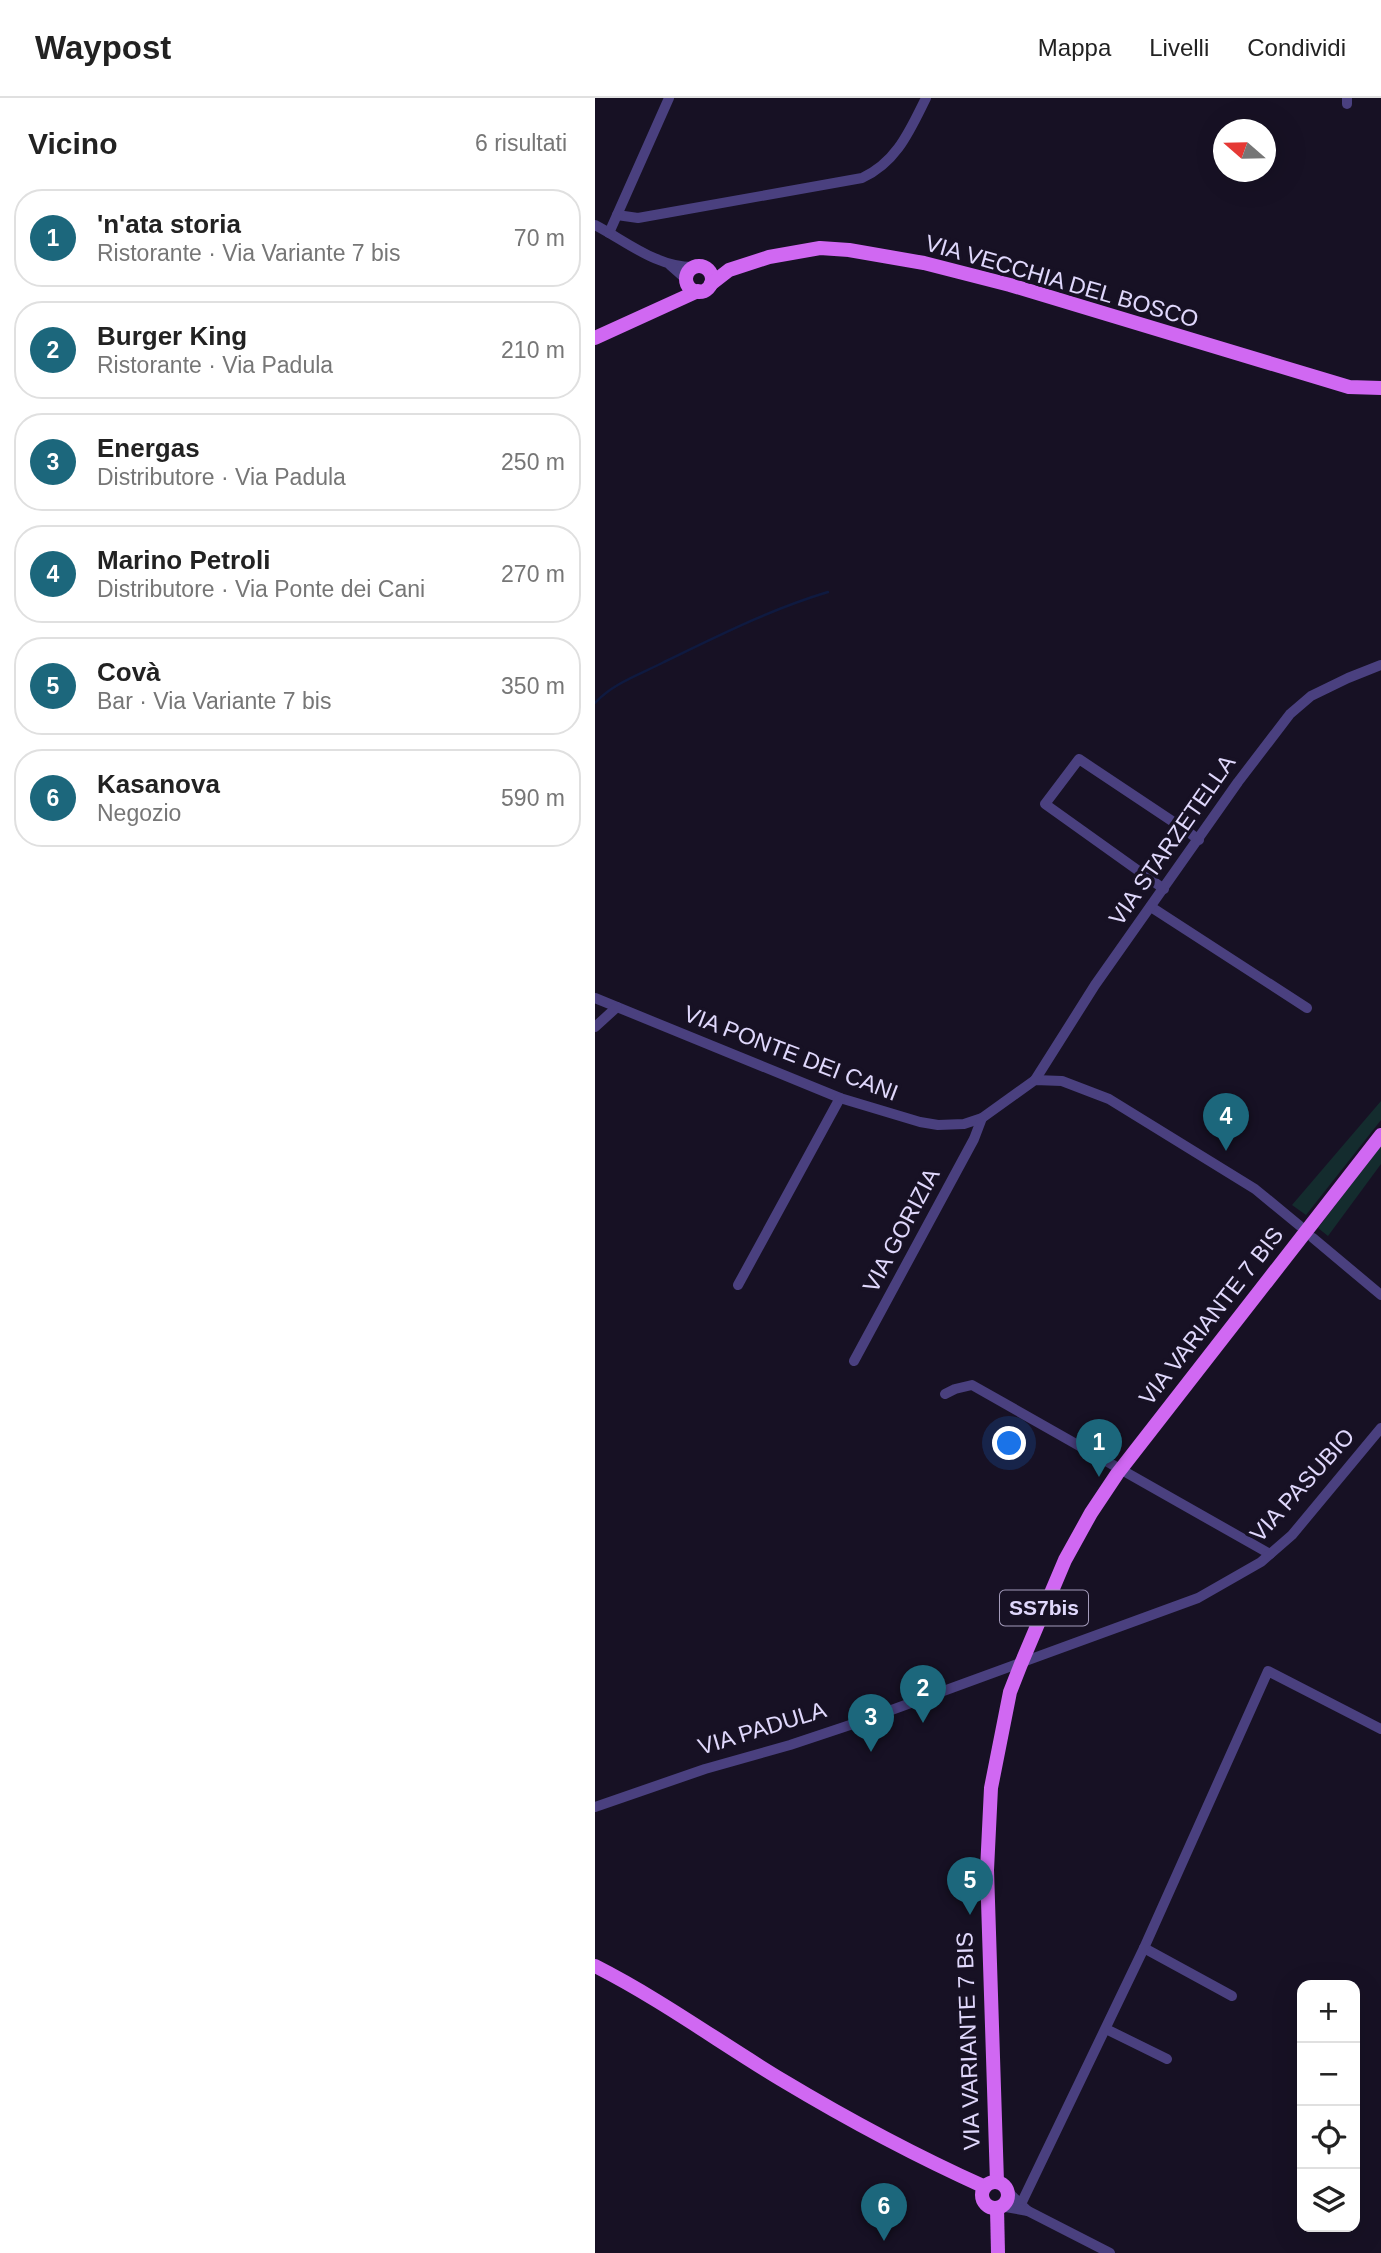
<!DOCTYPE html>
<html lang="it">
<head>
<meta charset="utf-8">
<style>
	:root { --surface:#fff; --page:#f2f2f2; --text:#222; --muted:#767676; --line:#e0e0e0; --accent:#1c677c }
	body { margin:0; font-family:Helvetica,sans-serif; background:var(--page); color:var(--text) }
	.controls { position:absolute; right:21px; bottom:21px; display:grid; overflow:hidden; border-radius:14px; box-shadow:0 7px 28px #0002 }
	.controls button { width:63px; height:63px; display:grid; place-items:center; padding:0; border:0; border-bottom:2px solid var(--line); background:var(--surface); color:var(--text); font:35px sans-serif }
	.compass { position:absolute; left:618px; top:21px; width:63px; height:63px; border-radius:50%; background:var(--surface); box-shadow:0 7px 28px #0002; rotate:290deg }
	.you { position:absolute; left:415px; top:1346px; width:24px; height:24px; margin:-18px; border:5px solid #fff; border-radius:50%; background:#1a73e8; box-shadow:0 0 0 10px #1a73e833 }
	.badge { display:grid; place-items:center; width:46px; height:46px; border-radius:50%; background:var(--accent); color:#fff; font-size:23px; font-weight:700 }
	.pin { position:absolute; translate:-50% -58px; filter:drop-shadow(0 2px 4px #0008) }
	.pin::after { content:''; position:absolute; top:37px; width:24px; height:21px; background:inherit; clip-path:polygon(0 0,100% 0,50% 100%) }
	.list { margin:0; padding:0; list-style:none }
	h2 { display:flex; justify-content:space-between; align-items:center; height:91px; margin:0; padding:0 28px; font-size:30px }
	h2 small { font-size:23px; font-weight:400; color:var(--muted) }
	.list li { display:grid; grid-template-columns:46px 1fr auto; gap:21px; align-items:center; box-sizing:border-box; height:98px; margin:0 14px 14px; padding:0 14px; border:2px solid var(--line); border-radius:28px }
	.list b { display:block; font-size:26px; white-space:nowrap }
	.list p { margin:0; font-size:23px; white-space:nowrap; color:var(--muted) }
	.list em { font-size:23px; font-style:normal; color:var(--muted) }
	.icon { flex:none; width:38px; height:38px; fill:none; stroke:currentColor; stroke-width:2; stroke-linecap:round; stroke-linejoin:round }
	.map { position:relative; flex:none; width:786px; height:2155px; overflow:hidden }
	header { display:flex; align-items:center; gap:42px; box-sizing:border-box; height:98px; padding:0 35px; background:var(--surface); border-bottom:2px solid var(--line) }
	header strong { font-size:33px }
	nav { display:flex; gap:38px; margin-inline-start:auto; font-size:24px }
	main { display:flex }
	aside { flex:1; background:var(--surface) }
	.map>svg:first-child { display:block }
	.green { fill:#142c2e }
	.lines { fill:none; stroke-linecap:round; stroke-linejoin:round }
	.stream { stroke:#0f1a40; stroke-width:2.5 }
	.minor { stroke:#4a407f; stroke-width:10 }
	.major { stroke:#d068f2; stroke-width:14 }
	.labels { text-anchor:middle; stroke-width:7; stroke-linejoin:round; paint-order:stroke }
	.shield { fill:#171124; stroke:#a49cbb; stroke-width:2 }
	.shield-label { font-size:21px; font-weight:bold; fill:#e0d8fc }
	.street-label { font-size:23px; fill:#e0d8fc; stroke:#171124 }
</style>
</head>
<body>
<header>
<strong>Waypost</strong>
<nav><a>Mappa</a><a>Livelli</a><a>Condividi</a></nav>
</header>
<main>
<aside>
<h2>Vicino<small>6 risultati</small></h2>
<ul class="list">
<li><span class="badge">1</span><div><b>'n'ata storia</b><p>Ristorante · Via Variante 7 bis</p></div><em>70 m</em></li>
<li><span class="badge">2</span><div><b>Burger King</b><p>Ristorante · Via Padula</p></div><em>210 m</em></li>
<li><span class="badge">3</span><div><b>Energas</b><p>Distributore · Via Padula</p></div><em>250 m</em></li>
<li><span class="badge">4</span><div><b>Marino Petroli</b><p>Distributore · Via Ponte dei Cani</p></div><em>270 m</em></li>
<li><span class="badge">5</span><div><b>Covà</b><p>Bar · Via Variante 7 bis</p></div><em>350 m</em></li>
<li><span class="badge">6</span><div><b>Kasanova</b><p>Negozio</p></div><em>590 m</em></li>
</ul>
</aside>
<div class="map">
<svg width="786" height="2155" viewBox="0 0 786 2155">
	<rect width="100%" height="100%" fill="#171124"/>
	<g class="green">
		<path d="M786,1003V1022L711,1117L697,1107Z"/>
		<path d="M786,1047V1066L733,1138L723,1130Z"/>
	</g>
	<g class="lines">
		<path class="stream" d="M0,605C18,585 46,576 69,564C123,538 176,511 233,494"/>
		<g class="minor">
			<path d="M752,6V0"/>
			<path d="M22,117L43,120L267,80C302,64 315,32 331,0"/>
			<path d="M0,127C31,143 62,170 100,169"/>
			<path d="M14,135L74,0"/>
			<path d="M75,167L92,182"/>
			<path d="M592,733L604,742"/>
			<path d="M569,791L450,706L484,661L583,727"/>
			<path d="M556,809L712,910"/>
			<path d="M0,900L245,1000L325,1024L343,1027L369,1026L387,1020L440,982L467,983L514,1001L660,1091L705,1128"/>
			<path d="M0,929L22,909"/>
			<path d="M440,982L500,887L643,684L695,616L716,598L753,580L786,567"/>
			<path d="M718,1140L786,1197"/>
			<path d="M143,1187L245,1000"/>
			<path d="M259,1263L379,1041L387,1020"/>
			<path d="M350,1296L360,1291L377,1287L675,1456"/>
			<path d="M0,1709L110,1671L195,1647L261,1625L603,1500L666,1464L697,1437L786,1330"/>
			<path d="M549,1850L637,1898"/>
			<path d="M511,1931L572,1961"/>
			<path d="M412,2093L433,2113L515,2155"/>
			<path d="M426,2106L549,1850L673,1573L786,1631"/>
			<path d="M405,2108L433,2113"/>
		</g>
		<g class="major">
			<circle cx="104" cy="181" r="13"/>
			<path d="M116,186L134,172L174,159L225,150L254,152L329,165L415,187L754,289L786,290"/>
			<path d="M0,240L103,193"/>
			<path d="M0,1868C65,1901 124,1944 187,1982C252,2021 321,2058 390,2089"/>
			<path d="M402,2084L392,1772L396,1690L415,1594L426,1566L470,1462L496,1415L522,1376L786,1037"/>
			<circle cx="400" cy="2097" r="13"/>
			<path d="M402,2110L403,2155"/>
		</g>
	</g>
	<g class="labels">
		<rect class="shield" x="405" y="1492.5" width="88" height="35" rx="5"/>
		<g class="shield-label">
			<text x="449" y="1517">SS7bis</text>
		</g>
		<g class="street-label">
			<text transform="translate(467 183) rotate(16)" y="8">VIA VECCHIA DEL BOSCO</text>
			<text transform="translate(577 742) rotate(-55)" y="8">VIA STARZETELLA</text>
			<text transform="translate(196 955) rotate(21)" y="8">VIA PONTE DEI CANI</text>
			<text transform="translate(306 1132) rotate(-62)" y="8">VIA GORIZIA</text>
			<text transform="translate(616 1218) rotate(-52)" y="8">VIA VARIANTE 7 BIS</text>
			<text transform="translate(707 1387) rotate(-48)" y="8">VIA PASUBIO</text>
			<text transform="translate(167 1630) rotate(-17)" y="8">VIA PADULA</text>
			<text transform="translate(373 1943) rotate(-92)" y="8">VIA VARIANTE 7 BIS</text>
		</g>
	</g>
</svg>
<div class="controls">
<button>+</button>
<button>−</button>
<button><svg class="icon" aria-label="locate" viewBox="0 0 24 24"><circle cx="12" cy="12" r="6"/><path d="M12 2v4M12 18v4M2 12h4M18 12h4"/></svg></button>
<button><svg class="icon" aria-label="layers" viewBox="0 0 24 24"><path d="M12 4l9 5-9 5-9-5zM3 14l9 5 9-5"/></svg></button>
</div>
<svg class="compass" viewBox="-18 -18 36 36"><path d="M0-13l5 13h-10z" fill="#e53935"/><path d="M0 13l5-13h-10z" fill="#767676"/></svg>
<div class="you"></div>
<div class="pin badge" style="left:504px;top:1379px">1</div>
<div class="pin badge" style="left:328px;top:1625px">2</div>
<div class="pin badge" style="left:276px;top:1654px">3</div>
<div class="pin badge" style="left:631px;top:1053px">4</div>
<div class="pin badge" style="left:375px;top:1817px">5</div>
<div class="pin badge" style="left:289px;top:2143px">6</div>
</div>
</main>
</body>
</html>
